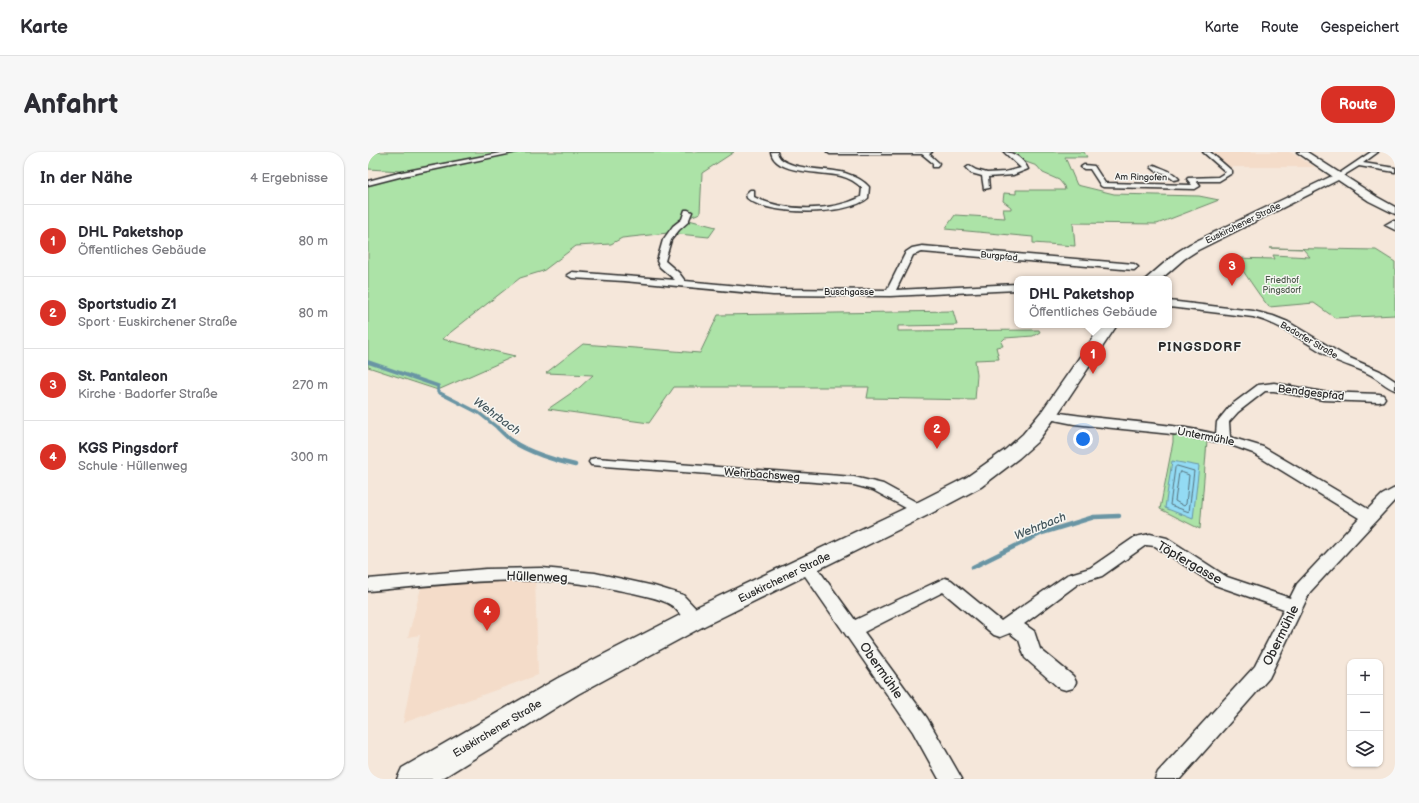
<!DOCTYPE html>
<html lang="de">
<head>
<meta charset="utf-8">
<style>
	:root { --surface:#fff; --page:#f7f7f7; --text:#2b2b33; --muted:#7c7c81; --line:#e1e1e2; --accent:#d93025 }
	body { margin:0; font-family:"Balsamiq Sans",sans-serif; background:var(--page); color:var(--text) }
	.controls { position:absolute; right:12px; bottom:12px; display:grid; overflow:hidden; border-radius:8px; box-shadow:0 1px 3px #0004 }
	.controls button { width:36px; height:36px; display:grid; place-items:center; padding:0; border:0; border-bottom:1px solid var(--line); background:var(--surface); color:var(--text); font:20px sans-serif }
	.you { position:absolute; left:715px; top:287px; width:14px; height:14px; margin:-10px; border:3px solid #fff; border-radius:50%; background:#1a73e8; box-shadow:0 0 0 6px #1a73e833 }
	.badge { display:grid; place-items:center; width:26px; height:26px; border-radius:50%; background:var(--accent); color:#fff; font-size:13px; font-weight:700 }
	.pin { position:absolute; translate:-50% -33px; filter:drop-shadow(0 1px 2px #0008) }
	.pin::after { content:''; position:absolute; top:21px; width:14px; height:12px; background:inherit; clip-path:polygon(0 0,100% 0,50% 100%) }
	.popup { position:absolute; left:646px; top:124px; width:158px; height:52px; box-sizing:border-box; display:grid; place-content:center; border-radius:8px; background:var(--surface); filter:drop-shadow(0 1px 3px #0005); font-size:13px; white-space:nowrap; color:var(--muted) }
	.popup b { font-size:15px; color:var(--text) }
	.popup::after { content:''; position:absolute; left:50%; top:100%; margin-left:-8px; border:8px solid transparent; border-top-color:var(--surface) }
	.list { margin:0; padding:0; list-style:none }
	h2 { display:flex; justify-content:space-between; align-items:center; height:52px; margin:0; padding:0 16px; font-size:17px }
	h2 small { font-size:13px; font-weight:400; color:var(--muted) }
	.list li { display:grid; grid-template-columns:26px 1fr auto; gap:12px; align-items:center; box-sizing:border-box; height:72px; padding:0 16px; border-top:1px solid var(--line) }
	.list b { display:block; font-size:15px; white-space:nowrap }
	.list p { margin:0; font-size:13px; white-space:nowrap; color:var(--muted) }
	.list em { font-size:13px; font-style:normal; color:var(--muted) }
	.icon { flex:none; width:22px; height:22px; fill:none; stroke:currentColor; stroke-width:2; stroke-linecap:round; stroke-linejoin:round }
	.map { position:relative; flex:none; width:1027px; height:627px; overflow:hidden; border-radius:16px }
	header { display:flex; align-items:center; gap:24px; box-sizing:border-box; height:56px; padding:0 20px; background:var(--surface); border-bottom:1px solid var(--line) }
	header strong { font-size:19px }
	nav { display:flex; gap:22px; margin-inline-start:auto; font-size:14px }
	.intro { display:flex; align-items:center; justify-content:space-between; box-sizing:border-box; height:96px; padding:0 24px }
	h1 { margin:0; font-size:28px }
	.button { padding:10px 18px; border-radius:16px; background:var(--accent); color:#fff; font-size:14px; font-weight:700 }
	main { display:flex; gap:24px; padding:0 24px }
	aside { flex:1; background:var(--surface); border-radius:16px; box-shadow:0 1px 3px #0004 }
	.map>svg:first-child { display:block }
	.built { fill:#f4dcc9 }
	.green { fill:#ace3a7; stroke:#6c8769 }
	.water { fill:#93dbf4; stroke:#6995a4 }
	.lines { fill:none; stroke-linecap:round; stroke-linejoin:round }
	.shore { stroke:#55717b; stroke-width:1 }
	.stream-far1 { stroke:#6995a4; stroke-width:3.5 }
	.stream { stroke:#6995a4; stroke-width:4.5 }
	.street-casing { stroke:#2b2b2b; stroke-width:3 }
	.secondary-casing { stroke:#2b2b2b; stroke-width:3 }
	.street { fill:#f6f6f2; fill-rule:evenodd }
	.secondary { fill:#f6f6f2; fill-rule:evenodd }
	.labels { text-anchor:middle; stroke-width:3; stroke-linejoin:round; paint-order:stroke }
	.far-street-label { font-size:9px; fill:#2b2b2b; stroke:#f6f6f2 }
	.far-park-label { font-size:9px; fill:#4b594a; stroke:#f6f6f2 }
	.street-label { font-size:11px; fill:#2b2b2b; stroke:#f6f6f2 }
	.water-label { font-size:12px; font-style:italic; fill:#45575d; stroke:#f6f6f2 }
	.far-district-label { font-size:13px; font-weight:bold; letter-spacing:1px; fill:#2b2b2b; stroke:#f6f6f2 }
	.near-street-label { font-size:13px; fill:#2b2b2b; stroke:#f6f6f2 }
</style>
</head>
<body>
<header>
<strong>Karte</strong>
<nav><a>Karte</a><a>Route</a><a>Gespeichert</a></nav>
</header>
<div class="intro"><h1>Anfahrt</h1><a class="button">Route</a></div>
<main>
<aside>
<h2>In der Nähe<small>4 Ergebnisse</small></h2>
<ul class="list">
<li><span class="badge">1</span><div><b>DHL Paketshop</b><p>Öffentliches Gebäude</p></div><em>80 m</em></li>
<li><span class="badge">2</span><div><b>Sportstudio Z1</b><p>Sport · Euskirchener Straße</p></div><em>80 m</em></li>
<li><span class="badge">3</span><div><b>St. Pantaleon</b><p>Kirche · Badorfer Straße</p></div><em>270 m</em></li>
<li><span class="badge">4</span><div><b>KGS Pingsdorf</b><p>Schule · Hüllenweg</p></div><em>300 m</em></li>
</ul>
</aside>
<div class="map">
<svg width="1027" height="627" viewBox="0 0 1027 627">
	<rect width="100%" height="100%" fill="#f5e7da"/>
	<filter id="ink" filterUnits="userSpaceOnUse"><feTurbulence type="fractalNoise" baseFrequency=".025" numOctaves="2"/><feDisplacementMap in="SourceGraphic" scale="8" xChannelSelector="R" yChannelSelector="G"/><feConvolveMatrix kernelMatrix="1 2 1 2 8 2 1 2 1" color-interpolation-filters="sRGB"/></filter>
	<g filter="url(#ink)">
		<g class="built">
			<path d="M833,0H922L947,15H853Z"/>
			<path d="M167,425L170,523L35,571L52,483L40,485L54,432Z"/>
		</g>
		<g class="green">
			<path d="M0,0H366L334,21L332,61L317,67L348,75L341,85L300,81L254,86L243,92L208,94L175,119L152,126L74,187L147,204L70,238L0,215V29L33,19L0,17Z"/>
			<path d="M646,0H716L719,5H697L709,33L746,42L831,44L851,48L789,72L705,71L707,94L665,91V85L577,77L587,63L637,66L635,57H643V55L635,49L636,41L648,42V38H697L696,34L691,28L675,21L669,14L655,9Z"/>
			<path d="M902,96L1008,98L1027,110V163L967,166L946,151L901,155C888,140 878,122 866,106L907,107L905,103L942,105L935,97Z"/>
			<path d="M585,159L589,173L530,174V179L671,178L672,180L665,184L637,186L633,190L635,194L628,195L631,207L607,208L609,223L607,248L499,246L501,235H306L281,271L180,257L212,235L225,223L178,221L215,192L332,201L350,163Z"/>
			<path d="M805,283L839,289L832,377L792,357L805,290Z"/>
		</g>
		<path class="water" d="M804,309L831,314L825,367L797,356Z"/>
		<g class="lines">
			<g class="shore">
				<path d="M809,314L826,319L821,360L802,353L807,316Z"/>
				<path d="M813,320L821,323L818,352L816,354L807,349L811,321Z"/>
			</g>
			<path class="stream-far1" d="M0,210L70,234V240L111,261L131,277"/>
			<g class="stream">
				<path d="M130,276C134,280 139,285 144,289C160,300 188,309 207,313"/>
				<path d="M605,415L674,381L726,365L751,364"/>
			</g>
			<defs>
				<g id="street">
					<path d="M137,0H149L35,24L0,33V29L34,20Z"/>
					<path d="M403,0H409C412,19 461,16 477,21C486,24 495,28 501,35L500,46C480,64 399,64 379,46L378,42L382,38H386V45C416,60 463,60 493,45L494,36C488,30 481,26 473,24C454,19 407,23 403,0Z"/>
					<path d="M459,0H564L561,2L571,11L569,15H565V11L554,2H462Z"/>
					<path d="M636,0C646,0 656,8 660,17L645,23L620,25L621,36L616,37L614,24L603,21L598,16L601,14L608,18L619,21L637,20L653,16Z"/>
					<path d="M835,0H842L864,19V21L851,29H828L832,34L827,37L735,35L733,34L722,17H716L713,15L716,13L726,14L737,31L824,33L819,27L820,26L850,25L858,20Z"/>
					<path d="M1003,0H1010L995,11L1027,16V20L991,14L973,25H969V23Z"/>
					<path d="M786,13C796,17 804,19 811,27L806,28L796,21L788,19L783,15Z"/>
					<path d="M317,58H320L324,60L320,70L311,78L303,88L297,109L311,121L317,129L405,137L519,138L538,100L544,96L554,94L766,112L770,115L766,118L554,100L545,103L528,138L649,132V138L522,144L405,143L256,129L204,126L199,123L204,120L307,128L292,115L289,109L295,88L305,74L314,67Z"/>
					<path d="M1024,69H1027V78L1017,73Z"/>
					<path d="M801,149L885,159L905,164L920,170L977,204L1012,219L1027,229V238C1018,235 1012,228 1003,223C993,217 980,214 969,209C941,194 917,173 885,165L801,155Z"/>
					<path d="M906,231L955,240L1011,242L1015,243L1017,246L1015,249L1011,250L955,248L906,239H897L870,260L861,270L862,285L895,295L1000,357L1014,343L1027,336V348L942,440L901,526L812,627H787L790,620L887,514L916,457L847,433L787,394L778,393L734,424L711,431L656,472L666,479L672,497L705,524L708,530L705,536L698,538L691,536L657,506L651,488L642,481L632,485L626,483L575,440L496,480L559,566L594,627H571L545,580L433,418L431,414L433,410L439,408L445,410L487,468L577,426L583,428L633,469L699,423L722,416L767,385L782,382L799,386L859,425L922,446L929,432L991,366L885,301L860,292L813,283L706,272L676,266L674,263L676,260L680,259C736,269 793,269 848,282L849,270L862,254L890,233Z"/>
					<path d="M228,306L486,325L515,332L557,355L560,358L557,361L552,363L547,361L505,338L486,333L223,313L221,310L223,307Z"/>
					<path d="M174,416L227,421L286,434L315,443L333,462L336,467L333,472C316,477 315,461 303,453C291,445 259,440 245,437C164,420 81,432 0,439V427L118,417Z"/>
				</g>
				<g id="secondary">
					<path d="M929,0H939L1009,45L1027,55V62L1001,49L970,28L830,98L816,107L793,127H778L808,101L822,92L964,24Z"/>
					<path d="M734,173H749L689,263L669,290L651,306L613,335L560,363L336,474L210,542L73,627H29L34,616L190,526L318,460L544,353L599,325L637,298L655,282L674,259Z"/>
				</g>
			</defs>
			<use href="#street" class="street-casing"/>
			<use href="#secondary" class="secondary-casing"/>
			<use href="#street" class="street"/>
			<use href="#secondary" class="secondary"/>
		</g>
	</g>
	<g class="labels">
		<g class="far-street-label">
			<text transform="translate(773 25) rotate(1)" y="3">Am Ringofen</text>
			<text transform="translate(875 71) rotate(-26)" y="3">Euskirchener Straße</text>
			<text transform="translate(631 104) rotate(5)" y="3">Burgpfad</text>
			<text x="481" y="143">Buschgasse</text>
			<text transform="translate(941 188) rotate(30)" y="3">Badorfer Straße</text>
		</g>
		<g class="far-park-label">
			<text x="914" y="131">Friedhof<tspan x="914" dy="10">Pingsdorf</tspan></text>
		</g>
		<g class="street-label">
			<text transform="translate(943 240) rotate(7)" y="4">Bendgespfad</text>
			<text transform="translate(838 284) rotate(11)" y="4">Untermühle</text>
			<text transform="translate(394 322) rotate(4)" y="4">Wehrbachsweg</text>
			<text transform="translate(416 425) rotate(-26)" y="4">Euskirchener Straße</text>
			<text transform="translate(129 576) rotate(-31)" y="4">Euskirchener Straße</text>
		</g>
		<g class="water-label">
			<text transform="translate(129 264) rotate(36)" y="4">Wehrbach</text>
			<text transform="translate(672 374) rotate(-22)" y="4">Wehrbach</text>
		</g>
		<g class="far-district-label">
			<text x="832" y="199">PINGSDORF</text>
		</g>
		<g class="near-street-label">
			<text transform="translate(822 410) rotate(30)" y="5">Töpfergasse</text>
			<text transform="translate(169 424) rotate(2)" y="5">Hüllenweg</text>
			<text transform="translate(912 483) rotate(-64)" y="5">Obermühle</text>
			<text transform="translate(514 518) rotate(55)" y="5">Obermühle</text>
		</g>
	</g>
</svg>
<div class="controls">
<button>+</button>
<button>−</button>
<button><svg class="icon" aria-label="layers" viewBox="0 0 24 24"><path d="M12 4l9 5-9 5-9-5zM3 14l9 5 9-5"/></svg></button>
</div>
<div class="you"></div>
<div class="pin badge" style="left:725px;top:222px">1</div>
<div class="popup"><b>DHL Paketshop</b>Öffentliches Gebäude</div>
<div class="pin badge" style="left:569px;top:297px">2</div>
<div class="pin badge" style="left:864px;top:134px">3</div>
<div class="pin badge" style="left:119px;top:479px">4</div>
</div>
</main>
</body>
</html>
